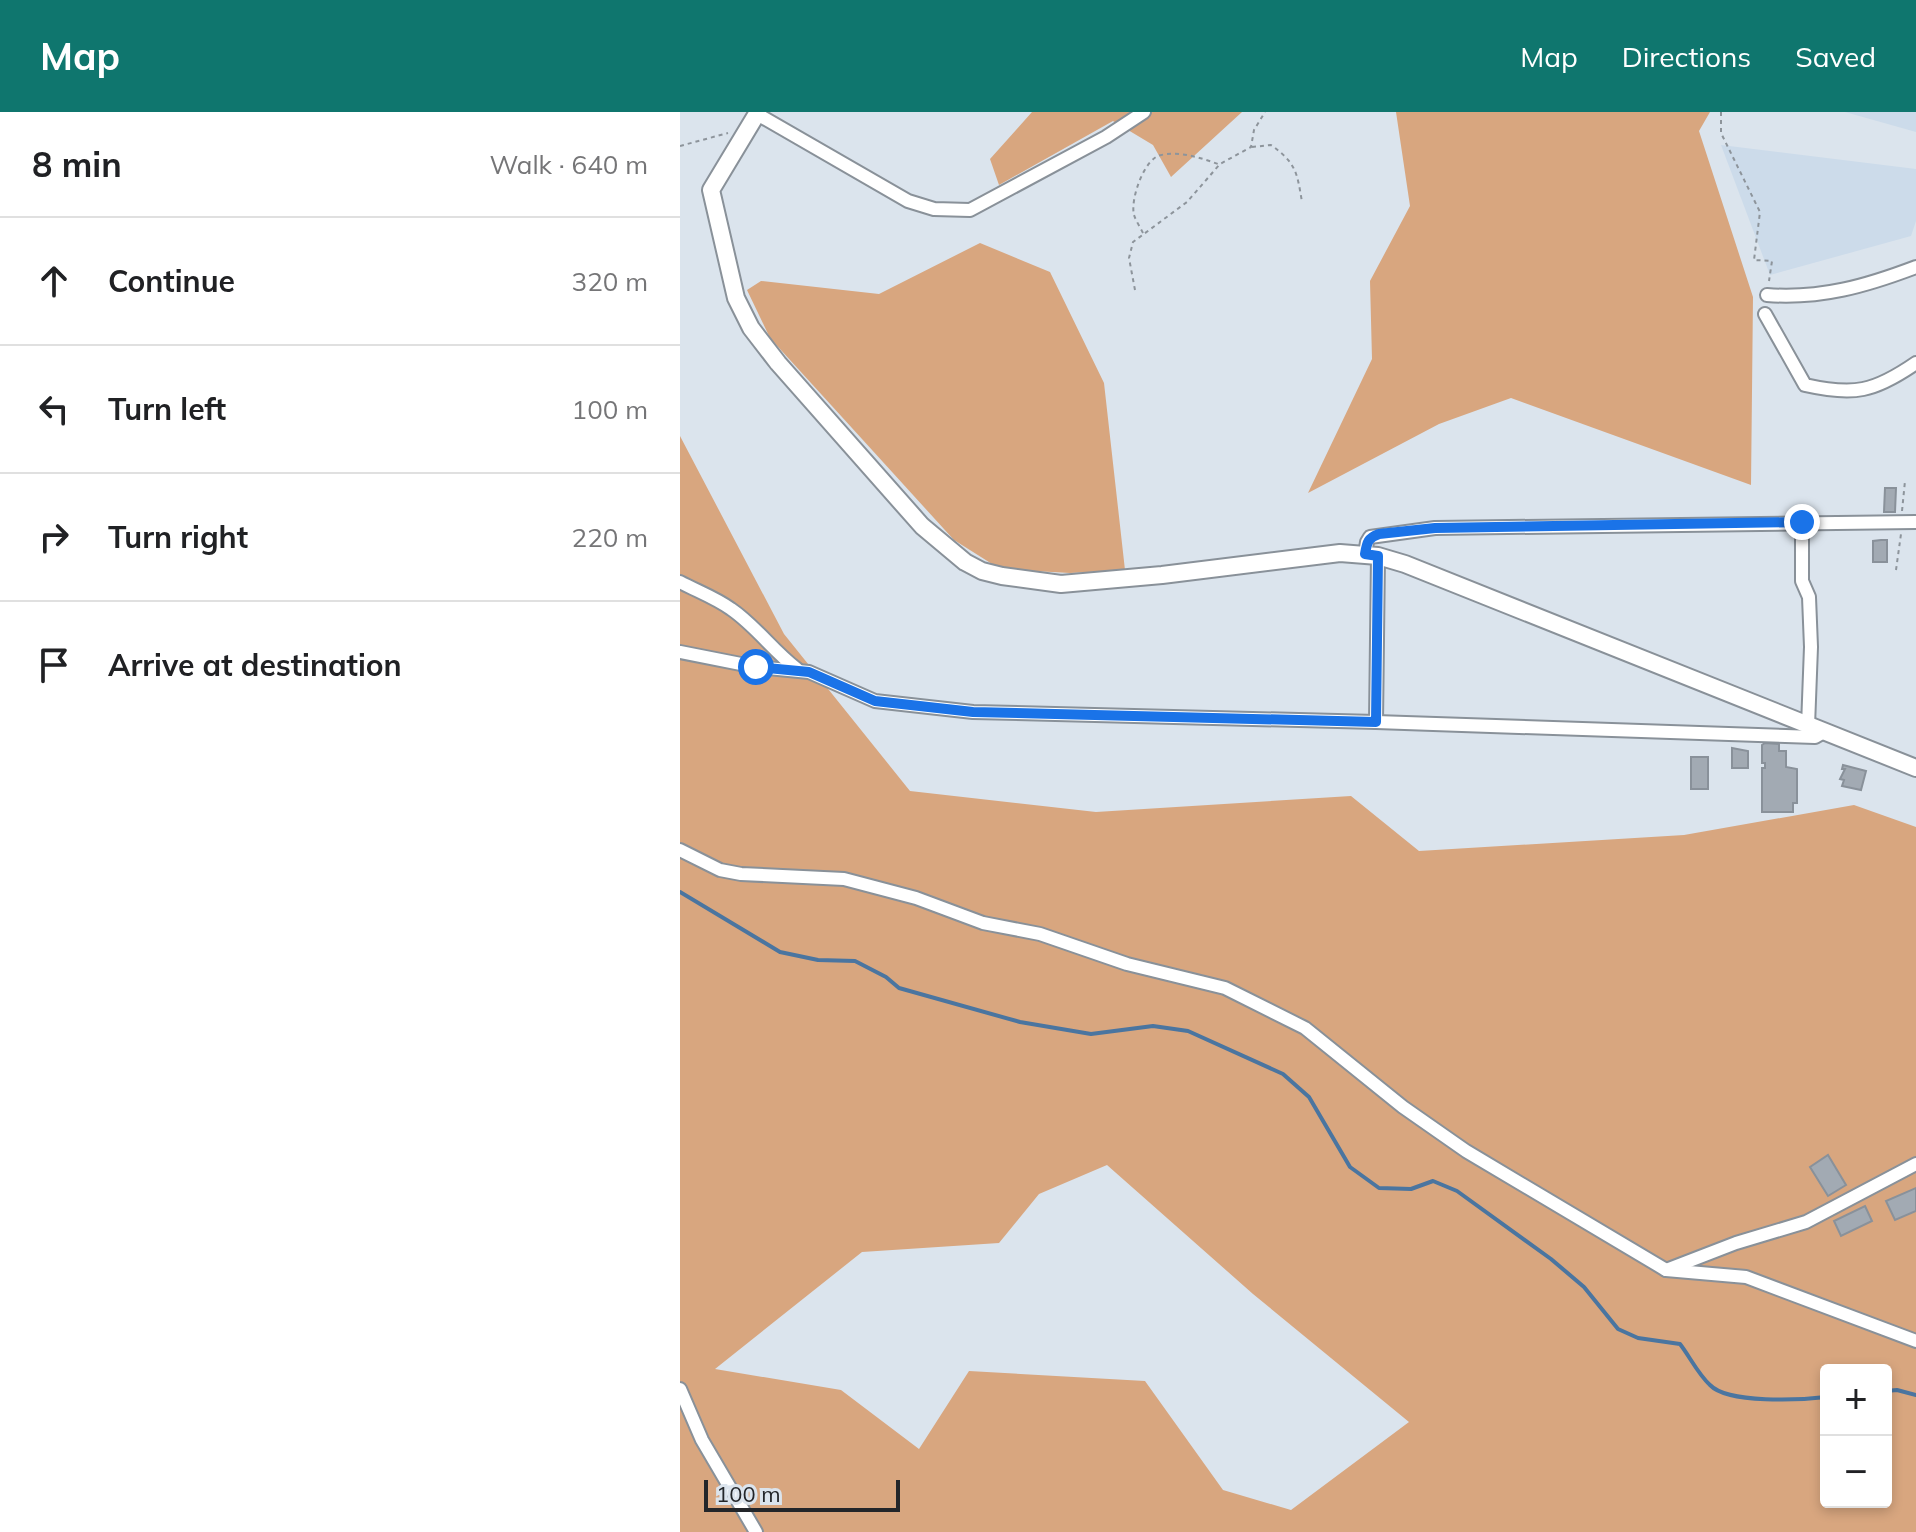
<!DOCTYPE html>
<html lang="en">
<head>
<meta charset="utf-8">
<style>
	:root { --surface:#fff; --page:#f2f2f2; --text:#202124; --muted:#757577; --line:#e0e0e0; --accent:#0f766e }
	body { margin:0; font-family:Mulish,sans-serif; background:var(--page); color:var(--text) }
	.controls { position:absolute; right:24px; bottom:24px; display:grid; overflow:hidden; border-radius:8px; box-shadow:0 4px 12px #0003 }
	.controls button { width:72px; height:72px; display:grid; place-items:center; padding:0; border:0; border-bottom:2px solid var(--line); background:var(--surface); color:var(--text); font:40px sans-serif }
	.scale { position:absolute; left:24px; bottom:20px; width:196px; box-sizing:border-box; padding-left:8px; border:4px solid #23262a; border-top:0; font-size:22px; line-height:28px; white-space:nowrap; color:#23262a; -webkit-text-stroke:6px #dbe4ed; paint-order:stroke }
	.stop { position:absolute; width:24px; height:24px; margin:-18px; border:6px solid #1a73e8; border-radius:50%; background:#fff }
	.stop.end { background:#1a73e8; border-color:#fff; box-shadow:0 2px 8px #0008 }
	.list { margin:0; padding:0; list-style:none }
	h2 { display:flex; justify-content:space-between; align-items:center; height:104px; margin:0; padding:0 32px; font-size:34px }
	h2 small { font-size:26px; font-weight:400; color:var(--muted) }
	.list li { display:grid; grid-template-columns:52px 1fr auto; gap:24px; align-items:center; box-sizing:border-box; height:128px; padding:0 32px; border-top:2px solid var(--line) }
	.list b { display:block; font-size:30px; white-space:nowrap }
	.list em { font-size:26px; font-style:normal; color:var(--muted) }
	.icon { flex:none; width:44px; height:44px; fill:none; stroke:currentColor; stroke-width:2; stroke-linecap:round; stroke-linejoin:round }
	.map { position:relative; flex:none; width:1236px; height:1420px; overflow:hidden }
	header { display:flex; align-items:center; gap:48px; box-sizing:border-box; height:112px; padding:0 40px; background:var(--accent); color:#fff }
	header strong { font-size:38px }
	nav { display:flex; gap:44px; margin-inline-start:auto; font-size:28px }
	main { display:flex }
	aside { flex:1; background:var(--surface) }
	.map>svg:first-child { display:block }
	.built { fill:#ccdbea }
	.green { fill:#d8a67f; fill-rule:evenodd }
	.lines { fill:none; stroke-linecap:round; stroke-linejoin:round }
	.stream { stroke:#4a75a0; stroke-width:4 }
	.building { fill:#a2aab3; stroke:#89919a; stroke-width:2 }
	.minor-casing { stroke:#899199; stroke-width:16 }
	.tertiary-casing { stroke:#899199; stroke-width:20 }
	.path { stroke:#8d949b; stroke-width:2; stroke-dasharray:4 4; stroke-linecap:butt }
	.minor { stroke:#fff; stroke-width:12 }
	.tertiary { stroke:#fff; stroke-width:16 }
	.route { stroke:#1a73e8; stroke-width:10 }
</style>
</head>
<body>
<header>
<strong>Map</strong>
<nav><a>Map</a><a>Directions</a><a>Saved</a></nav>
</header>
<main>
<aside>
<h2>8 min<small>Walk · 640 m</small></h2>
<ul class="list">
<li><svg class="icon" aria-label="ahead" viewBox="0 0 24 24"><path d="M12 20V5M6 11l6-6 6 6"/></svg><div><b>Continue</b></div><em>320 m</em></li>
<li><svg class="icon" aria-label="left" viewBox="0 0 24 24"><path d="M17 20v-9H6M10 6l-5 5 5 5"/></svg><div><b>Turn left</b></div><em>100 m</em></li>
<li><svg class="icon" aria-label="right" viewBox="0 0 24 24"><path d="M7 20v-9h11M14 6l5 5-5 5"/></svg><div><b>Turn right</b></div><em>220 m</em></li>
<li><svg class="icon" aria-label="arrive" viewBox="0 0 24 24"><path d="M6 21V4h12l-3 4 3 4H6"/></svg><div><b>Arrive at destination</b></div></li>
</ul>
</aside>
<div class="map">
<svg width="1236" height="1420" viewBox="0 0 1236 1420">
	<rect width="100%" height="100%" fill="#dbe4ed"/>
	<g class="built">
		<path d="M1165,0H1236V20Z"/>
		<path d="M1041,33L1236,57V109L1231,124L1090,163Z"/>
	</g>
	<g class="green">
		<path d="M352,0H562L491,65L473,33L433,9L319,73L310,47Z"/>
		<path d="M716,0H1030L1019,19L1073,185L1071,373L831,286L759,312L628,381L692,247L690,169L730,94Z"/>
		<path d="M300,131L370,160L424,271L445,458L390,461L320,457L274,428L90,226L67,178L81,169L199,182Z"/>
		<path d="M0,324L104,522L230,679L416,700L671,684L739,739L1004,723L1174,693L1236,715V1420H0ZM427,1053L573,1182L729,1310L611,1398L543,1378L465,1269L289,1259L239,1337L161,1278L35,1257L182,1140L319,1131L359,1082ZM1146,1258H1206V1390H1146Z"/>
	</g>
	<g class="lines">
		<g class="stream">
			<path d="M0,780L100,840L138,848L175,849L206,865L219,876L340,910L411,922L473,914L508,919L603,962L629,985L670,1055L699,1076L731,1077L753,1069L777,1079L871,1147L904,1175L938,1217L958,1226L1000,1232C1010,1245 1018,1262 1030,1273C1048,1292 1121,1288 1146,1285"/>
			<path d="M1206,1279L1217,1278L1236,1283"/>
		</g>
	</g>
	<g class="building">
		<path d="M1205,376H1216L1215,400H1204Z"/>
		<path d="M1201,428H1207V450H1193V429Z"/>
		<path d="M1085,631L1099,632V639H1106V655L1117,657V691H1113V700H1082V656H1085V651H1082V633Z"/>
		<path d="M1052,636L1068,639V656H1052Z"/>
		<rect x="1011" y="645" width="17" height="32"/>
		<path d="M1163,653L1186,659L1181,678L1162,674L1164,668L1160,667L1165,657H1162Z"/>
		<path d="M1148,1043L1166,1073L1148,1084L1130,1055Z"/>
		<path d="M1236,1076V1099L1215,1108L1206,1089Z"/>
		<path d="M1185,1094L1192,1109L1161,1124L1154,1109Z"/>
	</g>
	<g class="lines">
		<defs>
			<g id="minor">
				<path d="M77,2L228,89L254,97L290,98L426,25L464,0"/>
				<path d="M1087,183C1141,187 1186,174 1236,155"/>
				<path d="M1085,202L1125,273C1174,284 1194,280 1236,251"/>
				<path d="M1122,410V469L1129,485L1131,535L1128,614"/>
				<path d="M685,442L687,430L690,425L755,416L1236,410"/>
				<path d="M0,470C17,479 36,486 51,497C76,514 93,539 117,557"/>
				<path d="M0,540L76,555L129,560L195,589L293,600L696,610L1135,625L1142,621"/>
				<path d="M696,610L698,444"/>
				<path d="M0,738L40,758L61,762L164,767L236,786L303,811L360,822L447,852L545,876L625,916L723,995L786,1039L986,1158L1066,1165L1236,1229"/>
				<path d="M986,1158L1056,1131L1126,1110L1236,1052"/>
				<path d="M0,1277L22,1328L76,1420"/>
			</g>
			<path id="tertiary" d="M78,0L31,78L56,186L71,216L98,251L242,414L285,450L302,459L322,464L381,472L482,463L660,441L698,444L725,452L1236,656"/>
		</defs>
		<use href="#minor" class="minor-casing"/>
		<use href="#tertiary" class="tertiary-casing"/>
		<g class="path">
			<path d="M1041,0V21L1080,100L1074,148L1092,149L1089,169"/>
			<path d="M0,34L48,21"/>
			<path d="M572,35L591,33C616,51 617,60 622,90"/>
			<path d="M463,121C460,115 456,109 454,103C450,88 464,46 481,43C501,39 521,46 538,52"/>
			<path d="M455,178L449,146L453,130L507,90L540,52L571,35L574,18L585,0"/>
			<path d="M1222,399L1225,369"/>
			<path d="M1216,458L1221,422"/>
		</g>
		<use href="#minor" class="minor"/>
		<use href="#tertiary" class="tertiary"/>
	</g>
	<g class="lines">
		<path class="route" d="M76,555L129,560L195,589L293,600L696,610L698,444L685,442C687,430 688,426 699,422L755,416L1122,410"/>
	</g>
</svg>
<div class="controls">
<button>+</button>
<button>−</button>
</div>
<div class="scale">100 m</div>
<div class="stop" style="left:76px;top:555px"></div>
<div class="stop end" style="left:1122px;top:410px"></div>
</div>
</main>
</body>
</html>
